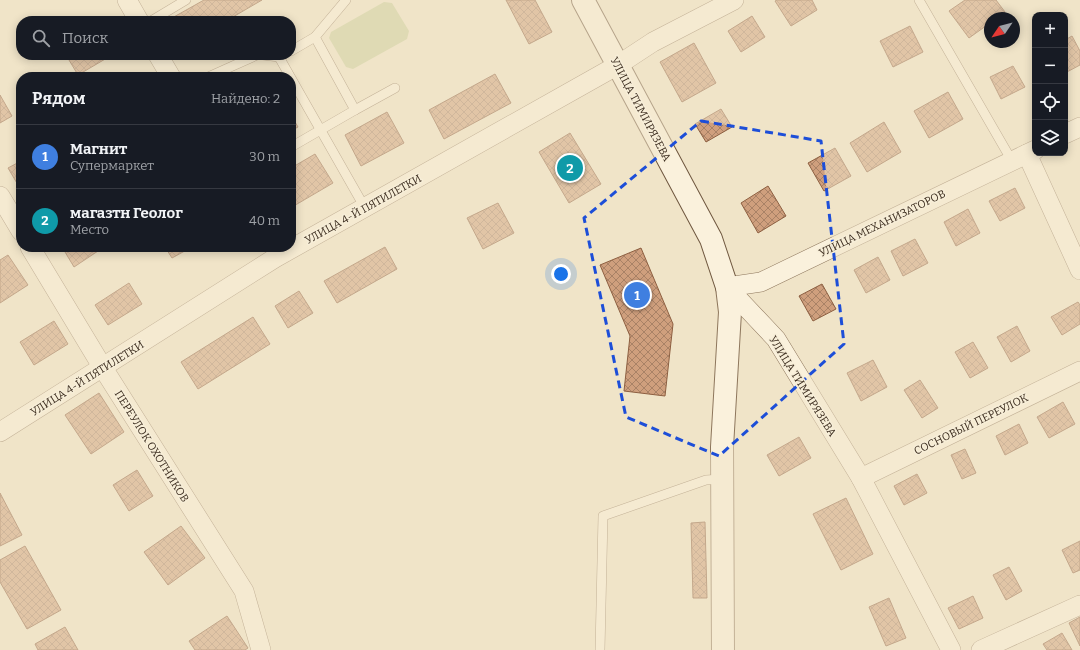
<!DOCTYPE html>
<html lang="ru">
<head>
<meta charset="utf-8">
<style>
	:root { --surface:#171b24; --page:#20242c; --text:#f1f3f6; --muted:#9ea1a6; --line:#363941; --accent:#b45309 }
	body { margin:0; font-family:Bitter,serif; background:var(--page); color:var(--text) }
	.controls { position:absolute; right:12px; top:12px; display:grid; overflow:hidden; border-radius:8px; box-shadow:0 2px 10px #0003 }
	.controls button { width:36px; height:36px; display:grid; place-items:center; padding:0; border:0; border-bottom:1px solid var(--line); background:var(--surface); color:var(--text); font:20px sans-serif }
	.compass { position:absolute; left:984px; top:12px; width:36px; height:36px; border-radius:50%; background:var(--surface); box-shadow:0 2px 10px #0003; rotate:235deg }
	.you { position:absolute; left:561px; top:274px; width:14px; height:14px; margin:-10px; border:3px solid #fff; border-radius:50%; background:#1a73e8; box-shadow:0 0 0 6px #1a73e833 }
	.badge { display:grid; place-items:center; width:26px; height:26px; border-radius:50%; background:var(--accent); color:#fff; font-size:13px; font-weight:700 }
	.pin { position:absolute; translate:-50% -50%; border:2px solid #fff; box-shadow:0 1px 4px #0006 }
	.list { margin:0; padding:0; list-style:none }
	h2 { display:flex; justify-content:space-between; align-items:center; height:52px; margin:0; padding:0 16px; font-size:17px }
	h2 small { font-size:13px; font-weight:400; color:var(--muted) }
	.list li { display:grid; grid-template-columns:26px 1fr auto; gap:12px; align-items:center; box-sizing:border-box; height:64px; padding:0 16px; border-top:1px solid var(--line) }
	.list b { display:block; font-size:15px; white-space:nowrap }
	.list p { margin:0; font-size:13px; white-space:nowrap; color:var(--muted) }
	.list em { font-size:13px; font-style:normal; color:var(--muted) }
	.icon { flex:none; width:22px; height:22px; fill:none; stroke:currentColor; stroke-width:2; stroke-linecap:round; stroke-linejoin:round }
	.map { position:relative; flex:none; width:1080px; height:650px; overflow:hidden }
	.search { position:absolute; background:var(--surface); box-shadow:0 2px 10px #0003; left:16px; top:16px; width:280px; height:44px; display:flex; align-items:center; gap:10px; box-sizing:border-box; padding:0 14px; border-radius:16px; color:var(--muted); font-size:15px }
	.panel { position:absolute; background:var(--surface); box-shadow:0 2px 10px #0003; left:16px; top:72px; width:280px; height:180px; border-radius:16px }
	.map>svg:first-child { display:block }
	.park { fill:#c9cf9b }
	.building { fill:url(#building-cross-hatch); stroke:#8d5f41 }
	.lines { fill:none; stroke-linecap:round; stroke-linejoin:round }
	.service-casing { stroke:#8d765c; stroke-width:10 }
	.minor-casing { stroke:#8d765c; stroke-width:20 }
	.tertiary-casing { stroke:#8d765c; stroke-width:24 }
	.secondary-casing { stroke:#6f573f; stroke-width:24 }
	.service { stroke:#faf1dc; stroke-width:9 }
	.minor { stroke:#faf1dc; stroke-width:19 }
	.tertiary { stroke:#faf1dc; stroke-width:22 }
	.secondary { stroke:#faf1dc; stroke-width:22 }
	.marked { fill:none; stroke:#1d4ed8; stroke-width:3; stroke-dasharray:8 5; stroke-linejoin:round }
	.labels { text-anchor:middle; stroke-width:3; stroke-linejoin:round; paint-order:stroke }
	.street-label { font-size:11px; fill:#3d2e20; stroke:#f7eed8 }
</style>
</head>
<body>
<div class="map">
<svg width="1080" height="650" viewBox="0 0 1080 650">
	<defs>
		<pattern id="building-cross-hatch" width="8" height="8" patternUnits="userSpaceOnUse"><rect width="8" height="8" fill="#cf9f7d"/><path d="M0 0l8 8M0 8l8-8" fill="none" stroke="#a98266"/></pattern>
	</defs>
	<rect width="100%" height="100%" fill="#f0e4c8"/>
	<path class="park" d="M384,2L392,3L409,31L407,39L353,69L346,67L329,38L331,32Z"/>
	<g class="building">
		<path d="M204,0H262L226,21H174L172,18Z"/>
		<path d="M506,0H535L552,32L529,44Z"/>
		<path d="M777,0H812L817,10L791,26L775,1Z"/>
		<path d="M965,0H996L1005,12L997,18H990V23L969,38L949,11Z"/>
		<path d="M752,16L765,37L741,52L728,31Z"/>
		<path d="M910,26L923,52L893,67L880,41Z"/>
		<path d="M1072,36L1080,51V65L1065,73V40Z"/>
		<path d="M694,43L716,83L682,102L660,62Z"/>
		<path d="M66,55H112L78,75Z"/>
		<path d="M1013,66L1025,87L1001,99L990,77Z"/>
		<path d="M495,74L511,103L444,139L429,110Z"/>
		<path d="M948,92L963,119L929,138L914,111Z"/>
		<path d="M0,95L12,116L0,123Z"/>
		<path d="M721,109L732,127L706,142L695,124Z"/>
		<path d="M387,112L404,143L361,166L345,135Z"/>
		<path d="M291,115L298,127L291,131Z"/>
		<path d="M884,122L901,152L867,172L850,143Z"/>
		<path d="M570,133L601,184L569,203L539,152Z"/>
		<path d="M835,148L851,176L824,191L808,163Z"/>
		<path d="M315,154L333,183L292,207L291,168Z"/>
		<path d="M21,161V190L8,168Z"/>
		<path d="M768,186L786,216L758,233L741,203Z"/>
		<path d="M1015,188L1025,208L1000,221L989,201Z"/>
		<path d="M498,203L514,233L483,249L467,218Z"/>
		<path d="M968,209L980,233L956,246L944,222Z"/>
		<path d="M915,239L928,263L903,276L891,251Z"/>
		<path d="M62,247H104L74,267Z"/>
		<path d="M165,247H192L172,258Z"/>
		<path d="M385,247L397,269L337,303L324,281Z"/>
		<path d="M641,248L673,324L665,396L624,391L630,336L600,265Z"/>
		<path d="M8,255L28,285L0,303V260Z"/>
		<path d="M878,257L890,280L866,293L854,270Z"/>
		<path d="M129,283L142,304L108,325L95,305Z"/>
		<path d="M822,284L836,309L813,321L799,296Z"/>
		<path d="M299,291L313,313L288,328L275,306Z"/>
		<path d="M1078,302L1080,305V324L1062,335L1051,317Z"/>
		<path d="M253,317L270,344L198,389L181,362Z"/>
		<path d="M54,321L68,344L34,365L20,342Z"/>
		<path d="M1017,326L1030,351L1011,362L997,337Z"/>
		<path d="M973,342L988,368L970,378L955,352Z"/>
		<path d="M873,360L887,387L861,401L847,373Z"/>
		<path d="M920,380L938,408L922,418L904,390Z"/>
		<path d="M99,393L124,432L91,454L65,415Z"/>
		<path d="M1063,402L1075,424L1049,438L1037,417Z"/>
		<path d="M1019,424L1028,443L1005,455L996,436Z"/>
		<path d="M799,437L811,458L779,476L767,455Z"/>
		<path d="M965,449L976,473L962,479L951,455Z"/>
		<path d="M137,470L153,496L129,511L113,485Z"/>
		<path d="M917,474L927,493L904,505L894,486Z"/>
		<path d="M0,493L22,535L0,546Z"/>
		<path d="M846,498L873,554L841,570L813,514Z"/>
		<path d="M705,522L707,598H693L691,523Z"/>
		<path d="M181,526L205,558L168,585L144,552Z"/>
		<path d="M1080,541V570L1073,573L1062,550Z"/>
		<path d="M25,546L61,610L27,629L0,582V560Z"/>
		<path d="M1009,567L1022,591L1006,600L993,575Z"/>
		<path d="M973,596L983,618L959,629L948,608Z"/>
		<path d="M889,598L906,638L886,646L869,607Z"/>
		<path d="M227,616L248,648L245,650H195L189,641Z"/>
		<path d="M1080,617V646L1069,623Z"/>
		<path d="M65,627L78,650H38L35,644Z"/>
		<path d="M1062,633L1072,650H1047L1043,644Z"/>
	</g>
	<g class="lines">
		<defs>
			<g id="service">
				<path d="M919,0L1012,161"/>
				<path d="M151,21L186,0"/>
				<path d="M291,51L315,37"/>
				<path d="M263,55L279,57L283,55"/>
				<path d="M279,57L365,208"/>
				<path d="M208,77L257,55"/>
				<path d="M355,110L395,88"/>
				<path d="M291,147L355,110L315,37L346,0"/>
				<path d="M600,650L603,516L706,480L722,479"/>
			</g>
			<g id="minor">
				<path d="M127,0L139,21"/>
				<path d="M158,55L171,77"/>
				<path d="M1065,134L1080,127"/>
				<path d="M1027,154L1080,270"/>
				<path d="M0,196L21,231"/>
				<path d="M30,247L103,368L244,591L261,650"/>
				<path d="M727,287L776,339L861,478L951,650"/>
				<path d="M727,287L761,282L1035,150"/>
				<path d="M0,432L275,258L618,65L653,42L734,0"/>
				<path d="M861,478L1080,371"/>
				<path d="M981,650L1080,605"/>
			</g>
			<path id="tertiary" d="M723,650L722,447L730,312L727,287"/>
			<path id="secondary" d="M583,0L711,239L727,287"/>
		</defs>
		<use href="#service" class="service-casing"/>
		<use href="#minor" class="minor-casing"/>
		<use href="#tertiary" class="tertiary-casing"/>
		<use href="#secondary" class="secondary-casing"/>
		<use href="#service" class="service"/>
		<use href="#minor" class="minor"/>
		<use href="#tertiary" class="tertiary"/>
		<use href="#secondary" class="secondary"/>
	</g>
	<path d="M0 0H1080V650H0ZM701,121L821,141L844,344L719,456L626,417L584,218Z" fill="#f0e4c8" fill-opacity=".55" fill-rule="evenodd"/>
	<path class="marked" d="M701,121L821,141L844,344L719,456L626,417L584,218Z"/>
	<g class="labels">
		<g class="street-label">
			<text transform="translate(641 109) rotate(62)" y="4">УЛИЦА ТИМИРЯЗЕВА</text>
			<text transform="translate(363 209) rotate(-29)" y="4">УЛИЦА 4-Й ПЯТИЛЕТКИ</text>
			<text transform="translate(882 223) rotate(-26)" y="4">УЛИЦА МЕХАНИЗАТОРОВ</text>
			<text transform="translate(87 378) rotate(-32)" y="4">УЛИЦА 4-Й ПЯТИЛЕТКИ</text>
			<text transform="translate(803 386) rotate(58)" y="4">УЛИЦА ТИМИРЯЗЕВА</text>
			<text transform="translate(971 424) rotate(-26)" y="4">СОСНОВЫЙ ПЕРЕУЛОК</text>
			<text transform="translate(152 446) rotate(58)" y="4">ПЕРЕУЛОК ОХОТНИКОВ</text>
		</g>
	</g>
</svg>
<div class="controls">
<button>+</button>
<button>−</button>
<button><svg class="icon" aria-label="locate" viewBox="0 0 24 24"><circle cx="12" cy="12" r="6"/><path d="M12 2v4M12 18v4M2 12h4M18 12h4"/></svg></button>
<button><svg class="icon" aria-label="layers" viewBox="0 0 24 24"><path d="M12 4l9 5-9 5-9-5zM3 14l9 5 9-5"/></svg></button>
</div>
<svg class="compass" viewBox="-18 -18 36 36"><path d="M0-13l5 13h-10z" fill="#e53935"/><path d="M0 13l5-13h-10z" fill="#9ea1a6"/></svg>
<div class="you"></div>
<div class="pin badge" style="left:637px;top:295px;background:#3f7fe0">1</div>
<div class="pin badge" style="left:570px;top:168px;background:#0f9aa8">2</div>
<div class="search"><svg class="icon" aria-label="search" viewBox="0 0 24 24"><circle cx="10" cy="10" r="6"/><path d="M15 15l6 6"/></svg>Поиск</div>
<section class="panel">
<h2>Рядом<small>Найдено: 2</small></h2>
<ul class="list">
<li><span class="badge" style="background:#3f7fe0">1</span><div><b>Магнит</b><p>Супермаркет</p></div><em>30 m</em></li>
<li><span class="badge" style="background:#0f9aa8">2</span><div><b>магазтн Геолог</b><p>Место</p></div><em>40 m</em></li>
</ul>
</section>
</div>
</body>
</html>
